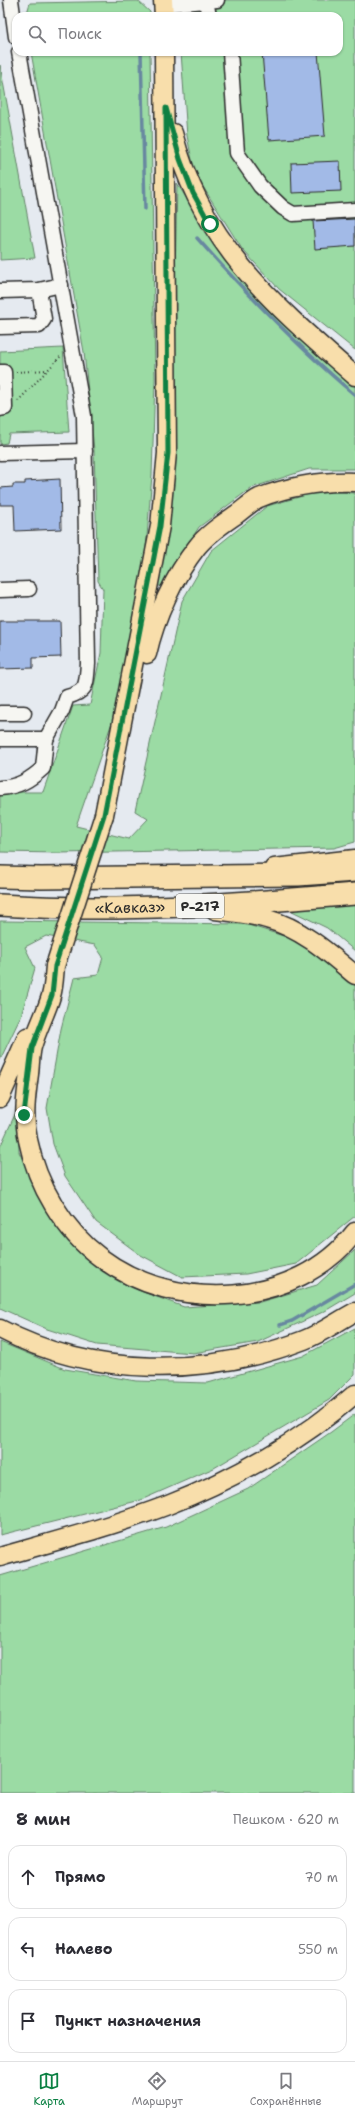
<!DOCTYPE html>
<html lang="ru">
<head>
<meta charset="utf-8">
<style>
	:root { --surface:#fff; --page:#f7f7f7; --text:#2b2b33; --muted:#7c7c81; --line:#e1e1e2; --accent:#0b8043 }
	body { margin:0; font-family:"Shantell Sans",sans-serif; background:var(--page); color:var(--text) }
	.stop { position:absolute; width:12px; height:12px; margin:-9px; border:3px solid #0b8043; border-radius:50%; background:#fff }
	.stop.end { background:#0b8043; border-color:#fff; box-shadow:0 1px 4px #0008 }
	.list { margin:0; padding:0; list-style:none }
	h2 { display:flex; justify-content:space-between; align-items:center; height:52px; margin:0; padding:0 16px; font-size:17px }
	h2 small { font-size:13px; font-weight:400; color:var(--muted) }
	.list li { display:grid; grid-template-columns:26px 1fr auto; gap:12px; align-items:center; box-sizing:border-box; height:64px; margin:0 8px 8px; padding:0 8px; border:1px solid var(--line); border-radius:12px }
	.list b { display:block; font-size:15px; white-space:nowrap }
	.list em { font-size:13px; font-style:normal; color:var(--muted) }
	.icon { flex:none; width:22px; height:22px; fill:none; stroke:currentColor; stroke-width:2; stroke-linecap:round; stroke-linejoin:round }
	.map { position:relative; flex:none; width:355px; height:1793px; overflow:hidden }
	.search { position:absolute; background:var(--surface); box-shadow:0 1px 3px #0004; left:12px; right:12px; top:12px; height:44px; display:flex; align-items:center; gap:10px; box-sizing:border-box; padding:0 14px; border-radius:12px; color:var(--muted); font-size:15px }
	.sheet { height:268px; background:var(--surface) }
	nav { display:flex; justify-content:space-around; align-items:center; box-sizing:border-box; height:56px; border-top:1px solid var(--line); background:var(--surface); font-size:11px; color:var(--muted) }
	nav a { display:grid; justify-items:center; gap:2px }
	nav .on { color:var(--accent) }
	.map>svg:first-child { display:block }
	.green { fill:#9bdba4; stroke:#638368 }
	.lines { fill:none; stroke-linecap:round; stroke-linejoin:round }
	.stream { stroke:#6788a0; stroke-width:3.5 }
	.building { fill:#a2bae7; stroke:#2b2b2b }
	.minor-casing { stroke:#2b2b2b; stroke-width:17 }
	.major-casing { stroke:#2b2b2b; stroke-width:21 }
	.highway-casing { stroke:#2b2b2b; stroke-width:24 }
	.path { stroke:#2b2b2b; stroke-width:2; stroke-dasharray:1 3; stroke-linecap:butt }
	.minor { stroke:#f6f6f2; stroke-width:14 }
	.major { stroke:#f8deab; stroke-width:18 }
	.highway { stroke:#f8deab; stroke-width:21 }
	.major-bridge-casing { stroke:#2b2b2b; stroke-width:21; stroke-linecap:butt }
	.major-bridge { stroke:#f8deab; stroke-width:18 }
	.route { stroke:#0b8043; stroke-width:5 }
	.labels { text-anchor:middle; stroke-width:3.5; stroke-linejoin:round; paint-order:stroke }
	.shield { fill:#f6f6f2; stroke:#686867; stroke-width:1 }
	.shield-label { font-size:14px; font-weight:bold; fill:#2b2b2b }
	.street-label { font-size:15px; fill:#2b2b2b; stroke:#f6f6f2 }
</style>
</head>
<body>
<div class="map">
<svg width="355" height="1793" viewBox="0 0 355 1793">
	<rect width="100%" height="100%" fill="#e5eaf0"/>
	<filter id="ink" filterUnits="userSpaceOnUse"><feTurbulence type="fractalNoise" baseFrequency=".025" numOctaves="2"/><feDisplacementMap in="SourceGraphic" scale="8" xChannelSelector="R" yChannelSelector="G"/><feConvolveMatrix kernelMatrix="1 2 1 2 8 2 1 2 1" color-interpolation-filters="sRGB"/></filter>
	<g filter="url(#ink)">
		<g class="green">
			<path d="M192,0H355V350L279,289L242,249L195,174L187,136L181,52H339V16H193Z"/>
			<path d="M138,1L150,12V16H26L30,3Z"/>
			<path d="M31,52H150L155,379L152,475L144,573L119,702L76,826L129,839L148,819L135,811L182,601L211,551L267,506L320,491L355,493V842L334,848L59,853L0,852V792H43L73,706L90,705L101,653L103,589L98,581L94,450L84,352Z"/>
			<path d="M0,65L35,258L0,260Z"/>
			<path d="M177,183L201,222L355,384V469H309L251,488L199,527L162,586H157L170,511Z"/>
			<path d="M63,348L69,432L9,434L7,443L0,444V351Z"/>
			<path d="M355,901V951L327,928L286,908Z"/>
			<path d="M0,921L245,924L290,938L342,968L355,983V1216L296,1264L246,1274L182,1277L139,1254L96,1222L65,1176L53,1144L47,1108L61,1029L74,978L98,975L103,957L95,945L46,936L25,947L35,968L21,1016L0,1060Z"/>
			<path d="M18,1108L19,1152L43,1199L81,1254L138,1290L184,1307L260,1302L317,1285L355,1250V1293L325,1311L258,1342L193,1353L97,1345L47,1329L0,1308V1147Z"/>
			<path d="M355,1328V1374L329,1400L214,1468L141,1500L0,1535V1342L65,1369L136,1381L208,1383L303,1356Z"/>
			<path d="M355,1414V1793H0V1576L166,1527L248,1489L331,1432Z"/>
		</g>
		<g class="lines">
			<g class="stream">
				<path d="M141,52L145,209"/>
				<path d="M197,238C246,293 298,347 355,395"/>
				<path d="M280,1325L292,1321L355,1284"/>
			</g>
		</g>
		<g class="building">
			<path d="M262,52H318L325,136L269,140Z"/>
			<path d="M340,161L341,191L292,193L291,163Z"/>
			<path d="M355,219V246L315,249L313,221Z"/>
			<path d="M60,479L61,529L15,531L14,505H0V488L13,487V484H25V481Z"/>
			<path d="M0,621H60L61,657L33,658V668L0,669Z"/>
		</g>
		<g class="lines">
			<defs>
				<g id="minor">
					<path d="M11,0L16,37"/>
					<path d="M206,1L209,16"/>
					<path d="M172,4L217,0"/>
					<path d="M230,52L237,153L260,186L283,208L293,214L355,210"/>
					<path d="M0,291L39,290L61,285"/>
					<path d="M0,327L39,326L44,319L39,290"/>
					<path d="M0,372H4L5,408L0,409"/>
					<path d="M0,453L85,451"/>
					<path d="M0,590L29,589"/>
					<path d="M0,713H24"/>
					<path d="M0,739H46"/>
					<path d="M0,788C18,787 30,780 43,768L46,739L62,711L67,697C88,691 86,685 88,664L84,416L19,52"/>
				</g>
				<g id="major">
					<path d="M163,0L164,16"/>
					<path d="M173,133C201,243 273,304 355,376"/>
					<path d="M147,654C155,618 174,576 197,547C207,534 224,523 237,514C244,509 251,502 259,498C290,486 323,481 355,482"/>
					<path d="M104,815L160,526L167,453L164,52"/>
					<path d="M274,868L355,859"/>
					<path d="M215,910C232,912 250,914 267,919C301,928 329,953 355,975"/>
					<path d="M55,966C54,975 54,986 51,996C46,1013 37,1029 32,1047C30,1055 30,1065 29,1074C26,1096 23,1117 28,1140C37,1185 64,1231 101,1258C176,1314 296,1308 355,1232"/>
					<path d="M0,1098L27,1037"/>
					<path d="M0,1329C93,1378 207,1377 304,1340C322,1333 338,1321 355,1312"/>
					<path d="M0,1557C56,1541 113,1526 168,1505C233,1480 303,1440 355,1394"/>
				</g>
				<g id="highway">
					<path d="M0,877L41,878L298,875L355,871"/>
					<path id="s1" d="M0,905C119,913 237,904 355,894"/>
				</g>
			</defs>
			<use href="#minor" class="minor-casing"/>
			<use href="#major" class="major-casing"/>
			<use href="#highway" class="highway-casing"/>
			<g class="path">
				<path d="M16,372L46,370"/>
				<path d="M18,401L61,356"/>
			</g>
			<use href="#minor" class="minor"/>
			<use href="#major" class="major"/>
			<use href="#highway" class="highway"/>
			<defs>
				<path id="major-bridge" d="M55,966L104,815"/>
			</defs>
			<use href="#major-bridge" class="major-bridge-casing"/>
			<use href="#major-bridge" class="major-bridge"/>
		</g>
	</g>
	<g class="lines" filter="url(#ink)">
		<path class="route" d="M24,1115L32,1048L52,995L55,966L104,815L160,526L168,453L166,108L180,159L193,193L210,224"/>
	</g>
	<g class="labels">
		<rect class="shield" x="176" y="894" width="48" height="24" rx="3"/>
		<g class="shield-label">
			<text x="200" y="911">Р-217</text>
		</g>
		<g class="street-label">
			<text dy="5" stroke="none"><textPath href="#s1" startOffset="130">«Кавказ»</textPath></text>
		</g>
	</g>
</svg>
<div class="stop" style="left:210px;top:224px"></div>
<div class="stop end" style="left:24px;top:1115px"></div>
<div class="search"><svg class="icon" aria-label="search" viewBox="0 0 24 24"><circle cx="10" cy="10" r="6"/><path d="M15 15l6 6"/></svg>Поиск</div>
</div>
<section class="sheet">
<h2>8 мин<small>Пешком · 620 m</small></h2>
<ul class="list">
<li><svg class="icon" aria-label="ahead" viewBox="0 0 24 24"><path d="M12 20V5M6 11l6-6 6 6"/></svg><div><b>Прямо</b></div><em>70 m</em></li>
<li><svg class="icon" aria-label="left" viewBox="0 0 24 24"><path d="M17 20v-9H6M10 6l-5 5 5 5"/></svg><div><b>Налево</b></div><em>550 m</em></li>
<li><svg class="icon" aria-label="arrive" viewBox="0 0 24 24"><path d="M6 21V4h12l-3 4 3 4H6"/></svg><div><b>Пункт назначения</b></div></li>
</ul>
</section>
<nav>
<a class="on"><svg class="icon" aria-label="map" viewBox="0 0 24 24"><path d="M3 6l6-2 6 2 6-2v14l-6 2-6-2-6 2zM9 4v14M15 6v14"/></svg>Карта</a>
<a><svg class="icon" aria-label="directions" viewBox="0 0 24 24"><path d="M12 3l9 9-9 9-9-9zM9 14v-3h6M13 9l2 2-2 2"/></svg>Маршрут</a>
<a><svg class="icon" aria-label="saved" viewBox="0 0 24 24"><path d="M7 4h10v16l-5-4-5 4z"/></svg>Сохранённые</a>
</nav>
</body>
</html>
